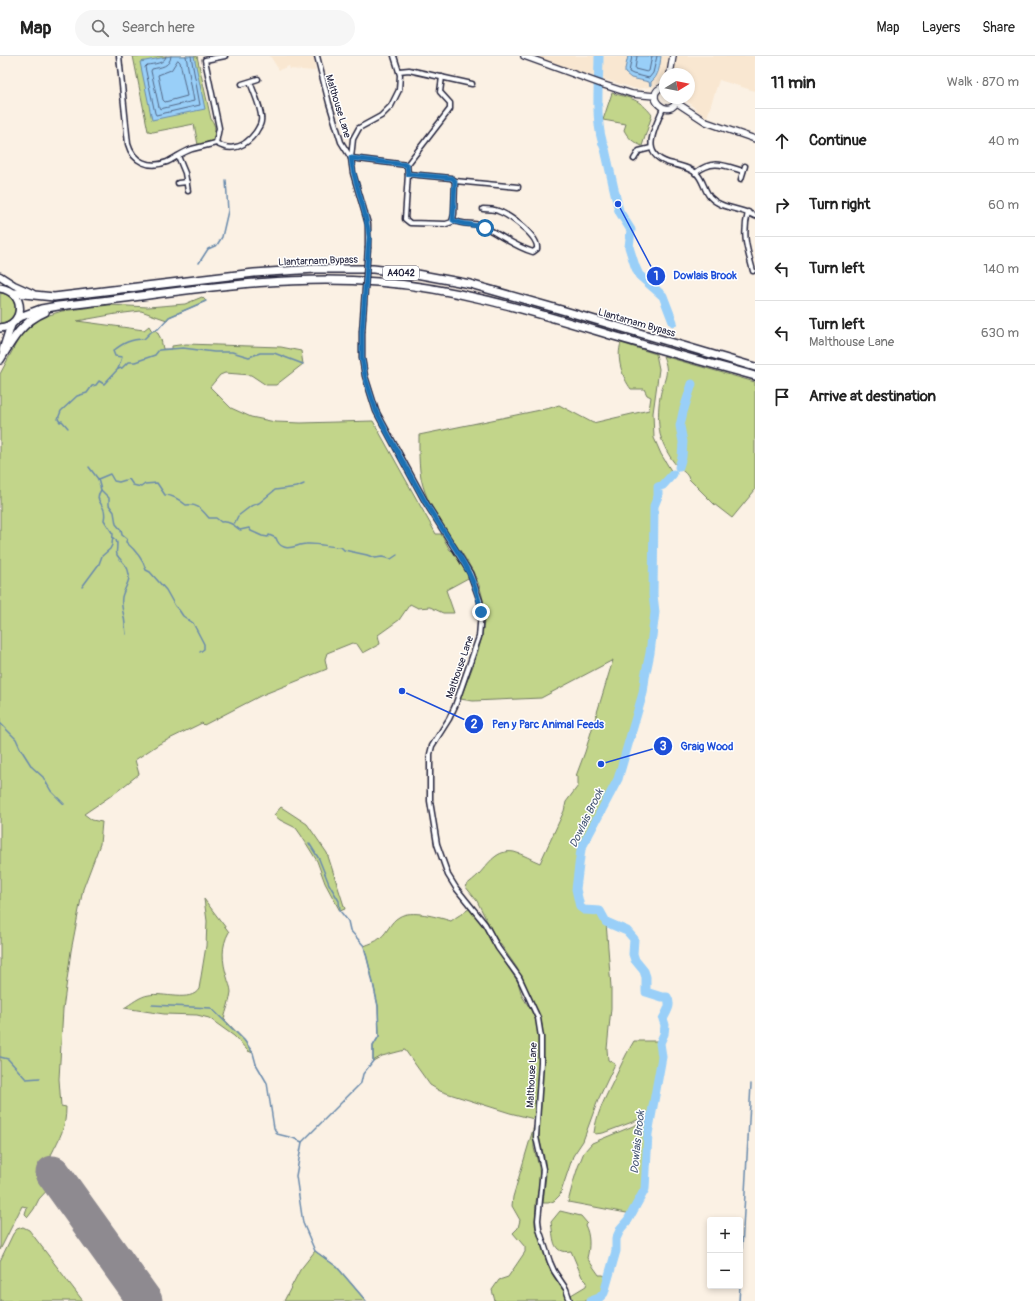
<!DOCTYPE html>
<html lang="en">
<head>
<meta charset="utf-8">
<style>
	:root { --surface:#fff; --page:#f6f6f6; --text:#222; --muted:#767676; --line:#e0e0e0 }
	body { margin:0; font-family:Pangolin,sans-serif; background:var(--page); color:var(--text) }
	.controls { position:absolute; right:12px; bottom:12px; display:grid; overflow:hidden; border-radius:4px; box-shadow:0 2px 6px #0003 }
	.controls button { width:36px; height:36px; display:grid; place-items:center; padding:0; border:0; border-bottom:1px solid var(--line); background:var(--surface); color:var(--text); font:20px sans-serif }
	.compass { position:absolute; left:659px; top:12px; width:36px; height:36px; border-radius:50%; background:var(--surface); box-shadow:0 2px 6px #0003; rotate:80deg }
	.stop { position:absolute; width:12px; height:12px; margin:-9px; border:3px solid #1f6fb2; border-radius:50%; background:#fff }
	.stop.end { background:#1f6fb2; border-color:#fff; box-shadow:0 1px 4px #0008 }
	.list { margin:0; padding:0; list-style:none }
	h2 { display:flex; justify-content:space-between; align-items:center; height:52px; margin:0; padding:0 16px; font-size:17px }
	h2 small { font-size:13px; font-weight:400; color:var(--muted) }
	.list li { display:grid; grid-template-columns:26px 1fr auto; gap:12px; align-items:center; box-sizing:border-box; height:64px; padding:0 16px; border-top:1px solid var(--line) }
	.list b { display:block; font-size:15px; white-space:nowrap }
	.list p { margin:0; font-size:13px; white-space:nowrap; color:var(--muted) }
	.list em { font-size:13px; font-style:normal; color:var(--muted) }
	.icon { flex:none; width:22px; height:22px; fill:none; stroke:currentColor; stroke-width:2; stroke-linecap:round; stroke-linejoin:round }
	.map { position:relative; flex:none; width:755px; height:1245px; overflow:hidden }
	header { display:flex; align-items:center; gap:24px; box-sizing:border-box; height:56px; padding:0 20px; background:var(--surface); border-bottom:1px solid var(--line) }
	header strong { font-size:19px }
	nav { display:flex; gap:22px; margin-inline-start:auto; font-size:14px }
	.search { width:280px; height:36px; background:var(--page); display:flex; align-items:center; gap:10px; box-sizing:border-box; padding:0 14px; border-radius:22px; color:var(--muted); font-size:15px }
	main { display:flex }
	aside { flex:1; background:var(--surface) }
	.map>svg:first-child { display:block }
	.built { fill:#f9e7d1 }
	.green { fill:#c2d58a; stroke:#727c62 }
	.water { fill:#99cff8; stroke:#698aac }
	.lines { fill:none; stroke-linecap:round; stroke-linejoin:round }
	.shore { stroke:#526787; stroke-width:1 }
	.stream { stroke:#698aac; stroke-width:1.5 }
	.river { stroke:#99cff8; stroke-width:9 }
	.runway { stroke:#8e8a90; stroke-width:35 }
	.street-casing { stroke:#22223b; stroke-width:7 }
	.secondary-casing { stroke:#22223b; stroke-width:8 }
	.primary-casing { stroke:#22223b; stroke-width:9 }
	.highway-casing { stroke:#22223b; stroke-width:10 }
	.street { stroke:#fff; stroke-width:4 }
	.secondary { stroke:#fff; stroke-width:5.5 }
	.primary { stroke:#fff; stroke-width:6 }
	.highway { stroke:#fff; stroke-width:7 }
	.street-bridge-casing { stroke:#22223b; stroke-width:7; stroke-linecap:butt }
	.street-bridge { stroke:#fff; stroke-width:4 }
	.route { stroke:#1f6fb2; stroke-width:5 }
	.labels { text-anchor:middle; stroke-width:3; stroke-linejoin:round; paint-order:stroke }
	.shield { fill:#fff; stroke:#646476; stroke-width:1 }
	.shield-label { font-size:9px; font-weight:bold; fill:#22223b }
	.street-label { font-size:10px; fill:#22223b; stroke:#fff }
	.water-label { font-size:11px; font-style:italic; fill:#465674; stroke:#fff }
	.leader { fill:none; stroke:#1d4ed8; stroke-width:1.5 }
	.callout-dot { fill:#1d4ed8; stroke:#fff; stroke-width:1.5 }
	.mark-label { font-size:12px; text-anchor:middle; font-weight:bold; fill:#fff }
	.callout-label { font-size:11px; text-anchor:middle; font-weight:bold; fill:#1d4ed8; stroke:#fff; stroke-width:3; stroke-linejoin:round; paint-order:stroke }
</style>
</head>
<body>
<header>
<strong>Map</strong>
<div class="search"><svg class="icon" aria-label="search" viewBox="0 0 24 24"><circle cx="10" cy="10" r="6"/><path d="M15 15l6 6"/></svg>Search here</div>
<nav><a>Map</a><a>Layers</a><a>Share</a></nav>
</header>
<main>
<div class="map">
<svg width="755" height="1245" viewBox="0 0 755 1245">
	<rect width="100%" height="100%" fill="#fbf1e4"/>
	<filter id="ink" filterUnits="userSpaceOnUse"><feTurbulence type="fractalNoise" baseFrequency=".025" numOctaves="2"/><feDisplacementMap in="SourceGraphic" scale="8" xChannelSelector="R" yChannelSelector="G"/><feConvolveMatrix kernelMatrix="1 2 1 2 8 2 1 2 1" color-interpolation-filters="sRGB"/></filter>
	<g filter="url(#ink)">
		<g class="built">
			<path d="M270,0H314L315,15L290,13L289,10L279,14Z"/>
			<path d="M534,0H755V35L719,24L707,61L701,58L688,46L686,42H689V18H665V21L663,20L661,24L655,30L637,33L583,17Z"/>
		</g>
		<g class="green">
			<path d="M133,0H197L211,63C216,70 216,76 213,84L198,89L194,68L153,76L148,75Z"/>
			<path d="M612,37C630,42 640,43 652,59L642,90C633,86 628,82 624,74L626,68L603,64Z"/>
			<path d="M0,237C20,239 20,265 0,267Z"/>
			<path d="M202,241L206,245L169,261L167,264L141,255L116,258L77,265L144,274L149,270L152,275L156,274L161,283L163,293H172V290L186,288L281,291L301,295L303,308L276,329H266L251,319L225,317L220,319L210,331L231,352L251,361L275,366L301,367L373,365L436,478H441L450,494L454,495L470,521L446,534L454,557H443L430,551L418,552L410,548L399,564L378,579L380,588L363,597L357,588L352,587L327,597L325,603L327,613L262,639L204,669L202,667L159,688L135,704L139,718L115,737L84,758L92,764L102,766L100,788L83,833L71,895L63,953L59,1023L61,1050L66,1051C66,1072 60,1081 51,1099L87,1148L155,1245H139L52,1129L39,1143L34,1153L28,1161L25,1158L27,1151L22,1150L0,1194V318L19,282L31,268L43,261L62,255L109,249L148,251L185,248Z"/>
			<path d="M621,287L656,298L659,313L653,357L654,382L661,398L673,418L663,429L658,431V440L654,450L653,539L655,556L650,597L645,621L643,637L618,723L581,793L576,833L580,851L584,854L600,855L606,866L611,931V952L607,993L608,1004L615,1008L598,1044L583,1085L573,1100L560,1139L554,1145L548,1147H543L546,1119L545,1105L539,1081L543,1010L542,969L538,956L517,912L494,879L477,845L465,830C470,826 475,822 479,818C489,807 497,793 514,796C523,798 532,804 540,807L564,755L566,746L578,730V720H576L585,696L613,604L541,642L473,645L460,643C471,614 486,584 484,552C481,508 440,477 425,436C418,418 419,398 419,379L550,352L559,349L593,367L649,354L651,341L647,339L644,333H631C622,321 616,302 621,287Z"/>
			<path d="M663,300L755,326V434L732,462L714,448L689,423C687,417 682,415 677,410C669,401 663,389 660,378C658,366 658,353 660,341C663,323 671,319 663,300Z"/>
			<path d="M281,751L307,768L327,797L345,853L340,855L325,827L317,805L301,779L296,772L280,764L274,759Z"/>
			<path d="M204,843L229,876C221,890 222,905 227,921C228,926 231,931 231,936C230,945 226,955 224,963L244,984L253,997L248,995L234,980L209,962L197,959L164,958L124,952C131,948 140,940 149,939C162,936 191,947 199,933L206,890L207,865Z"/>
			<path d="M470,852L480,865L492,887L518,926L522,940L531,954L536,964L538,974L539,1001L534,1063L510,1057L440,1035L430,1029L405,994L382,1000L373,1005V990L379,980L378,950L371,918L364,890C369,888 376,886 380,882C388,876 390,866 399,861C411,853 437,861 451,865C457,860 464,857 470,852Z"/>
			<path d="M634,985H661L662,1001L651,1059L603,1077L595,1078L594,1077C596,1060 604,1044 611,1030C619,1014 625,999 634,985Z"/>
			<path d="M650,1063L648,1078L645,1133L632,1158L568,1146L573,1127L578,1111L584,1096L592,1087Z"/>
			<path d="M534,1070V1092L539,1111L540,1123L536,1146L535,1169L545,1202L554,1221L564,1235L567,1245H495L492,1234L499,1224L508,1221L525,1196V1191L513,1177L518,1172L520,1164L512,1150L513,1141Z"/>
			<path d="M560,1155L581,1160L587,1167L585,1169C590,1179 590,1191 587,1202L599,1219H603L609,1222C603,1245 594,1245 572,1245L571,1239L586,1230L587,1226L582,1221L571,1195C551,1199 554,1181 551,1166Z"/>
			<path d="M23,1171L29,1174L83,1245H0V1205L13,1178L17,1173Z"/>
			<path d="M315,1195L337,1211L366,1245H284L300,1214Z"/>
		</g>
		<g class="water">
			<path d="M171,0H194L205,53L152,64L140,6Z"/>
			<path d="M628,0H661C660,9 659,20 651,26V29L650,30L649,26L631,22L625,17V13Z"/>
		</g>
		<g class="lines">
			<g class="shore">
				<path d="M166,0C165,8 153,8 147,9L145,11L155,57L156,59L200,49L191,0"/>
				<path d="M171,0C170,11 161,11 152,13L151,15L159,51L160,53L194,45L186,0"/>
				<path d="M632,0L629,16L633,18L649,22L653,17L657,0"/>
				<path d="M637,0L635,13L647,16L649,15L652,0"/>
				<path d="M178,4L180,6L187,40L165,46L163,44L158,19L171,14Z"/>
			</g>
			<g class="stream">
				<path d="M199,207L208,193L217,189L222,181L228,155L226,124"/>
				<path d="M118,313L122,312L128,306H135L155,299L159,294L183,292L214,296H232L249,301L260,297H274L303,308"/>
				<path d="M68,372L62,365L60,366L58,363L61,355L77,340L87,337L92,330L96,329L99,325L104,328L118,313L122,301L115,300L113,295C123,287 131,283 144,283L152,275L158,273L169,261L206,245"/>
				<path d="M89,411L98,423L101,434L109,442V449L114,456L116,468L121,474L122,479L127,483L126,486C134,493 143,503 146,514L150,516L166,534L175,550L179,554L183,560L193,567L204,588V593L200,596"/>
				<path d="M98,423L110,418L114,425L119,426L129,423L133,429L141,431L145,428L157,427L165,439C173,439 180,444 186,449C197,447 202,454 209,462H216L221,466C229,465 234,469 240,474L249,472L251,475L262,480L268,481L269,479L276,482C277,485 280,490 284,491C290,494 299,488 306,488C317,487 329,491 341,491L344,494L367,499L375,502L382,501L391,503L397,499"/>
				<path d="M234,468L238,460L251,450L259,447L275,434L297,431L304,428"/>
				<path d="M113,482L116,484C119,489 115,493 117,499C120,504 126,508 128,514C132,524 124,532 122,541C121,547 122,551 123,556C125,564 125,571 126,578"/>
				<path d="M82,531L99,508L102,500L110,493L112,489L113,478L104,464C108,447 92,447 101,434"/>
				<path d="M0,667L16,683L20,692L32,711L43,721L51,735L64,748"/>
				<path d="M152,949L211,952L244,984L253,997L256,1008L267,1027L274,1072L277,1078L293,1082L302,1086L296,1120L303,1167L315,1195L337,1211L366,1245"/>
				<path d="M0,1001L8,1003L26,1023L40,1022"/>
				<path d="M302,1086L361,1027L363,1018L373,1005V990L379,980L378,950L371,918L364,890L350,874L348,865L340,855L339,845L329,828L319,803L309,787"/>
				<path d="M740,1228L751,1028"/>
				<path d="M739,1245L740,1230"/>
			</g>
			<g class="river">
				<path d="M599,0C599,27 594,69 605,93L619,155L631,174L629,191L635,210L639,219L663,240L673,266"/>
				<path d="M679,411L682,401L683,386L680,370L683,356L692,328"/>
				<path d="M591,1245L599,1242L604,1237L616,1195V1183L621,1172L628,1164L645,1133L648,1078L662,1001L660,987L664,978L665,969L663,963C667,955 672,949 667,941H662L646,936V921L644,915L635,904L633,898L634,883L627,875L606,866L600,855L584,854L580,851L576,833L581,793L618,723L643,637L645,621L650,597L655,556L653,539L654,450L658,440V431L663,429L673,418"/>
			</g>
			<path class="runway" d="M53,1117L145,1245"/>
			<defs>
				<g id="street">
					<path d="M119,0L128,88C133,106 149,113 167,106C175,102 183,96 192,93C200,91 208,89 216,87C232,97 246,90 256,76C258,72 261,69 261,65C263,55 253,35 250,26"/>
					<path d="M317,0L329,47L341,86L351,102L353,117L368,168V191"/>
					<path d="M394,0L400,19L399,34L391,50L381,60L359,72L353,83L351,102L407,109"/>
					<path d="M399,15L409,14L472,28"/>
					<path d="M442,21L440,36L450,47V53L407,109L408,118L405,163L410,167L446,168L452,166L454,158L455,125"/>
					<path d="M242,28L258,23"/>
					<path d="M663,52C654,75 638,100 673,108C680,110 690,112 696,117C703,123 704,134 710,141C721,153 741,152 755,160"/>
					<path d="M216,87L219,72L205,4L225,0"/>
					<path d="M178,100L185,117L188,135"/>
					<path d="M634,103L639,95L651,92"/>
					<path d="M695,117C713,103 723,109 743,115"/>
					<path d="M408,118L451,122L455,125L518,131"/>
					<path d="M741,123L745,110"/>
					<path d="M178,127L187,126"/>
					<path d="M748,156C742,181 747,192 753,215"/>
					<path d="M453,164C464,170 471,166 480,169C498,177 513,190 533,196L537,193C539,180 509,159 498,155C493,153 488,153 483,153"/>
					<path d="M362,276V302L365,320L376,355L426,447L470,517L480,545L481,556L479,581L455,650L449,663L432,690L430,698V745L437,788L448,819L456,832L485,868L498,892L519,921L538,962L541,981V1006L536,1081L543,1113L538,1164L539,1173L550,1206L554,1215L566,1233L570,1245"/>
				</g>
				<g id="secondary">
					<path d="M524,0L604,29L632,38L655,40"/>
					<path d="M670,18L673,0"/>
					<path d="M665,30C639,38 671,68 678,42"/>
					<path d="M677,47L706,66L755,83"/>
				</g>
				<path id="primary" d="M0,220L14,229L32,237"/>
				<g id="highway">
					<path d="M0,232C26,236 26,269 0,272"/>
					<path d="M14,237L54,241L254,217L315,213H373L416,218L470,228L565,255L755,311"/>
					<path d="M17,262L41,253L58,250C164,239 271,217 378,226C468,233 552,262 638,287C677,299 716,309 755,320"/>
					<path d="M3,294L11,269"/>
					<path d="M0,304C12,284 23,265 45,256"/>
				</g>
			</defs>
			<use href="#street" class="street-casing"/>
			<use href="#secondary" class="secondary-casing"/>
			<use href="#primary" class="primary-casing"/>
			<use href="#highway" class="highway-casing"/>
			<use href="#street" class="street"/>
			<use href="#secondary" class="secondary"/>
			<use href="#primary" class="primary"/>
			<use href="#highway" class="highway"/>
			<defs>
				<path id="street-bridge" d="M362,276L368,191"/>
			</defs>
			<use href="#street-bridge" class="street-bridge-casing"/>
			<use href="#street-bridge" class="street-bridge"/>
		</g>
	</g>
	<g class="lines" filter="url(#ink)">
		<path class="route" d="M481,556C476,514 446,482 426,447C409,417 392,386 376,355L365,320L362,302V276L369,181C367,153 354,130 351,102L407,109L408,118L452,122L455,125L453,164C463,170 474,167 485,172"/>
	</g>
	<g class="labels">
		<rect class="shield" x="383" y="210" width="36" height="14" rx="3"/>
		<g class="shield-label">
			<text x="401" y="220">A4042</text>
		</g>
		<g class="street-label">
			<text transform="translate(339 50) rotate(73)" y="4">Malthouse Lane</text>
			<text transform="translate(318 204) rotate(-2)" y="4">Llantarnam Bypass</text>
			<text transform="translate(637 266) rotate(16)" y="4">Llantarnam Bypass</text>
			<text transform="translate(459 611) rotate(-71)" y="4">Malthouse Lane</text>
			<text transform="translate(531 1019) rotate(-87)" y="4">Malthouse Lane</text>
		</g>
		<g class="water-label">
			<text transform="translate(586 762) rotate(-64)" y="4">Dowlais Brook</text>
			<text transform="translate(637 1086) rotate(-84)" y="4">Dowlais Brook</text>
		</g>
	</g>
	<path class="leader" d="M618 148L656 220M402 635L474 668M601 708L663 690"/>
	<g class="callout-dot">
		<circle cx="618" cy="148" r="4"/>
		<circle cx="402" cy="635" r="4"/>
		<circle cx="601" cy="708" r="4"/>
		<circle cx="656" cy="220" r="10"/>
		<circle cx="474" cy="668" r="10"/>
		<circle cx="663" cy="690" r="10"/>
	</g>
	<g class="mark-label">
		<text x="656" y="224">1</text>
		<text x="474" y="672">2</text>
		<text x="663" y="694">3</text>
	</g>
	<g class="callout-label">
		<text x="705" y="223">Dowlais Brook</text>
		<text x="548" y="672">Pen y Parc Animal Feeds</text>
		<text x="707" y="694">Graig Wood</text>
	</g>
</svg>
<div class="controls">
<button>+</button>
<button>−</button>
</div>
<svg class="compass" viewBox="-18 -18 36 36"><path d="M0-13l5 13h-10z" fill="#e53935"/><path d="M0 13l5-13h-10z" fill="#767676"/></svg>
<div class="stop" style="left:485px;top:172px"></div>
<div class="stop end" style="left:481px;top:556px"></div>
</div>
<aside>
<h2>11 min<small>Walk · 870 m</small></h2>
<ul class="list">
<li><svg class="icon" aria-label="ahead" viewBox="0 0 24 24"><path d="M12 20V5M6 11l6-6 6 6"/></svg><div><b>Continue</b></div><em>40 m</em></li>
<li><svg class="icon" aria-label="right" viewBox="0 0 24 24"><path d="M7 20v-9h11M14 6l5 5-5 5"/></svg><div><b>Turn right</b></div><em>60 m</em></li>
<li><svg class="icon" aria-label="left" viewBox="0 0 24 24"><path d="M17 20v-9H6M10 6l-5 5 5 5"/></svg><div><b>Turn left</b></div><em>140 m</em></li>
<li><svg class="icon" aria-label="left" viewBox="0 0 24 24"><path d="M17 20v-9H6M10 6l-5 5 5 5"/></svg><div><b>Turn left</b><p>Malthouse Lane</p></div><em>630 m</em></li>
<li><svg class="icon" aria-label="arrive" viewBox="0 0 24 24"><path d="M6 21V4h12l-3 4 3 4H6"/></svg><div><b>Arrive at destination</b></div></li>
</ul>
</aside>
</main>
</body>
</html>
